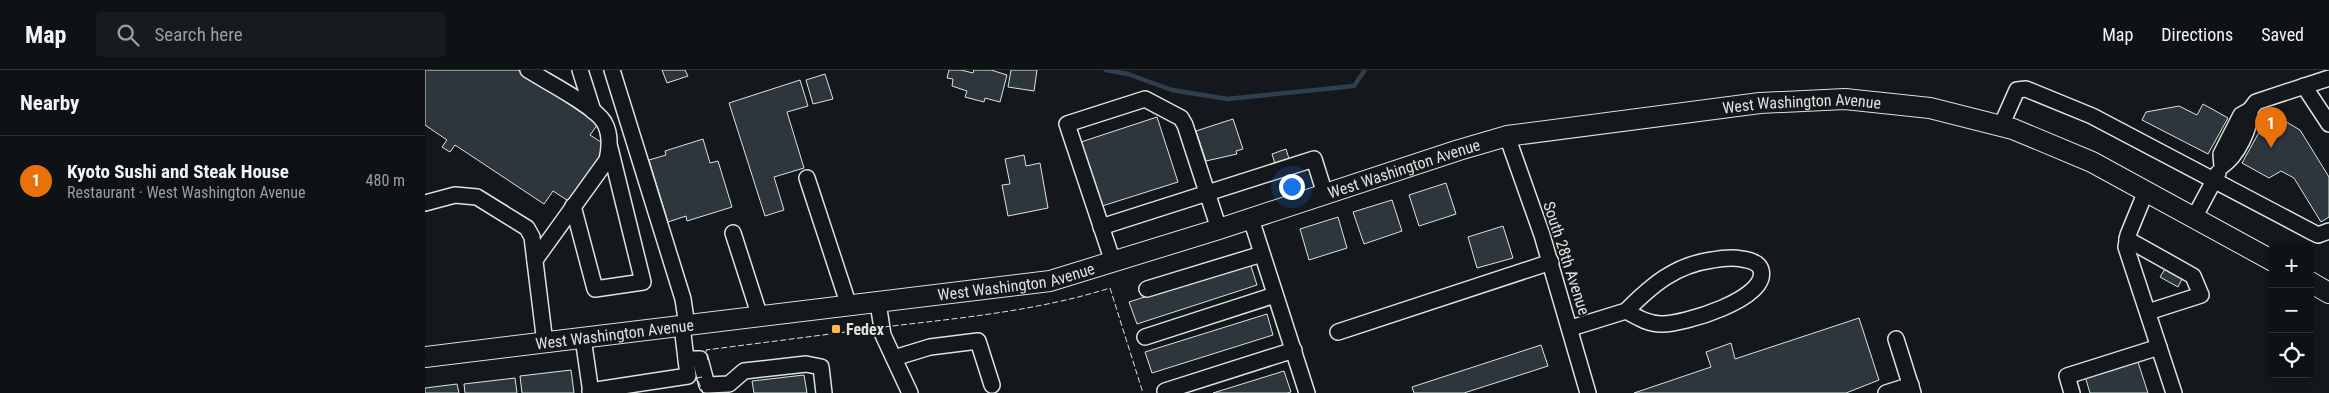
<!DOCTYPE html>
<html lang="en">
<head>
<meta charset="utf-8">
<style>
	:root { --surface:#0f1215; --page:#181b1e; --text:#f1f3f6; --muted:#9b9ea0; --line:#2f3234; --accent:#8c9099 }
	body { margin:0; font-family:"Roboto Condensed",sans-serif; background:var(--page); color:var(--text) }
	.controls { position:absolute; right:15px; bottom:15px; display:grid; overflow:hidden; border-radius:5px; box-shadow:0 2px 8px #0003 }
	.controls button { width:45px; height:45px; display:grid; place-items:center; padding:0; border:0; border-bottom:1px solid var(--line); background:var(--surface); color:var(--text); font:25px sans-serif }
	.you { position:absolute; left:866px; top:116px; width:18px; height:18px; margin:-12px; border:4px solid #fff; border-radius:50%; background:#1a73e8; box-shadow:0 0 0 8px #1a73e833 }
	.badge { display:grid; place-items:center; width:32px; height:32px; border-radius:50%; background:var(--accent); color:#fff; font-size:16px; font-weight:700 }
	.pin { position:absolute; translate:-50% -41px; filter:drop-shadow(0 1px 2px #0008) }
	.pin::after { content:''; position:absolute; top:26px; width:18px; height:15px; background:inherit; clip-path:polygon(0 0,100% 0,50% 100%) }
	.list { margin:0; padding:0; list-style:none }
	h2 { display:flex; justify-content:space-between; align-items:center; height:65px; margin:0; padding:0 20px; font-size:21px }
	h2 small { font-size:16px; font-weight:400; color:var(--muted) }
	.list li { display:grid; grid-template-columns:32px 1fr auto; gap:15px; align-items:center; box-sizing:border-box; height:90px; padding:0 20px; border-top:1px solid var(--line) }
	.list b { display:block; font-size:19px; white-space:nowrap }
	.list p { margin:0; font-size:16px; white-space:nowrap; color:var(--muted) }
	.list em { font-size:16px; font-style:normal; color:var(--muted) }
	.icon { flex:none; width:28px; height:28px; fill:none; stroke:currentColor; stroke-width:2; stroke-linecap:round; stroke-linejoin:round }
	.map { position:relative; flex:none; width:1904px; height:323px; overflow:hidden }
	header { display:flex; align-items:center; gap:30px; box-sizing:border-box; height:70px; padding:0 25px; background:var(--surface); border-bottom:1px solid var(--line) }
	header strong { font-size:24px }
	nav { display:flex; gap:28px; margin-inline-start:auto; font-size:18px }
	.search { width:350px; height:45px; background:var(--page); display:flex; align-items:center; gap:12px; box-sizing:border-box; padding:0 18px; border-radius:5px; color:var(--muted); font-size:19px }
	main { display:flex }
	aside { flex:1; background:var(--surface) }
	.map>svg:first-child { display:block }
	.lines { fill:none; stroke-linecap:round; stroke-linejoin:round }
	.stream { stroke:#2f3f4d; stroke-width:4.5 }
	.building { fill:#2c363c; stroke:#d8e6dc }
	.minor-casing { stroke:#d8e6dc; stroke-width:18 }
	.major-casing { stroke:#d8e6dc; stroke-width:22 }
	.minor { stroke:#14181c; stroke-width:15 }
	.major { stroke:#14181c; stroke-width:20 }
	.fence { stroke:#d8e6dc; stroke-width:1; stroke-dasharray:6 2.5; stroke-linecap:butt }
	.poi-dot { fill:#ffb74d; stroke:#14181c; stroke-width:2 }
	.labels { text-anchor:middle; stroke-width:4; stroke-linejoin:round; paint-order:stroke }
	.street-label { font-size:16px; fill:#d8e6dc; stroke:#14181c }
	.poi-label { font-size:16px; font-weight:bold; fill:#d8e6dc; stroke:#14181c; text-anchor:start }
</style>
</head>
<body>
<header>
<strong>Map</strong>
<div class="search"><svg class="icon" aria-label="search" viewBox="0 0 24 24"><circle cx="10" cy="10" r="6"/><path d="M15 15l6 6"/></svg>Search here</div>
<nav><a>Map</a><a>Directions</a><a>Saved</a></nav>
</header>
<main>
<aside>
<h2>Nearby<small></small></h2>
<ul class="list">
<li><span class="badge" style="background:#e8710a">1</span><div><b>Kyoto Sushi and Steak House</b><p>Restaurant · West Washington Avenue</p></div><em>480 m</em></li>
</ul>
</aside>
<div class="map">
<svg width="1904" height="323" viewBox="0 0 1904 323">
	<rect width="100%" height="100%" fill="#14181c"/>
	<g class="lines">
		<path class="stream" d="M681,0L703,4L747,20L802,29L929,16L940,0"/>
	</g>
	<g class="building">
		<path d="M0,0H93L173,54L165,65L182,76L145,132L128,121L119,134L30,75L25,82L17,77L22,70L0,55Z"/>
		<path d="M237,0H260L263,6L242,13Z"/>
		<path d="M524,0H536L548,3L549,0H566L582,5L575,32L560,28L559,32L540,27L542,21L527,16L528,9L522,8Z"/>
		<path d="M586,0H612L609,21L583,17Z"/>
		<path d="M400,4L408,29L388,34L381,10Z"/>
		<path d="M375,10L383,36L362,42L379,98L349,107L359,140L340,146L304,33Z"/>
		<path d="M1778,34L1803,48L1783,84L1717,50L1721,42L1754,36L1772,45Z"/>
		<path d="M1843,46L1851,50L1853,47L1875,60L1904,107V147L1896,152L1869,108L1856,101L1844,108L1817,93Z"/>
		<path d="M732,47L753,112L674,137L653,73Z"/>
		<path d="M808,49L818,79L811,81L812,84L781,91L771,61Z"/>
		<path d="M278,69L285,93L293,91L307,137L262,151L261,146L243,152L224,90L241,85L240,81Z"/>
		<path d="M861,79L865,92L851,97L847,84Z"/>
		<path d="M599,85L601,96L615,93L623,138L583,146L577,115L585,114L580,89Z"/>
		<path d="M1021,113L1031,144L994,156L984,125Z"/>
		<path d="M967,130L977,161L939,174L928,142Z"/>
		<path d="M913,147L922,178L884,190L875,159Z"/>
		<path d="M1078,156L1088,188L1052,198L1043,167Z"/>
		<path d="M825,193L832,215L712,254L704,232Z"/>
		<path d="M1740,199L1757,209L1753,217L1735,207Z"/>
		<path d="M842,244L848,265L727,303L720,282Z"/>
		<path d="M1434,248L1454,310L1421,323H1209L1286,297L1281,282L1306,273L1310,289Z"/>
		<path d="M1116,275L1123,296L1039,323H989L987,317Z"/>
		<path d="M1712,289L1723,323H1665L1660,306Z"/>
		<path d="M146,300L149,323H97L95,306Z"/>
		<path d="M859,301L866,322L862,323H788Z"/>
		<path d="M379,305L382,323H329L327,311Z"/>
		<path d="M90,308L92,323H40L39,314Z"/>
		<path d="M32,314L34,323H0V318Z"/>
	</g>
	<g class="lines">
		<defs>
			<g id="minor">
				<path d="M103,0C122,12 168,35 179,52C186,64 185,77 182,90L110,190"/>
				<path d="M155,0L168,41"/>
				<path d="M187,0L258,229L262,256"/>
				<path d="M1879,16L1904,54"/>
				<path d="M1825,40C1826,58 1812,86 1797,96L1796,84L1816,45Z"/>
				<path d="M1825,40L1831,32L1904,8"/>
				<path d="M1576,56L1592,20L1601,19L1667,46L1887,162L1893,165L1904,161"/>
				<path d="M1082,66L1117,165L1163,323"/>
				<path d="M382,108L424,236"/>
				<path d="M1721,121L1703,165L1701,177L1749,323"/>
				<path d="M0,133L30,125L52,127L102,158L107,167L120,273"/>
				<path d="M148,136L170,219L218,212L185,78"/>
				<path d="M1769,148L1793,103"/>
				<path d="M826,149L882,323"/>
				<path d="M676,157L889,89L900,124"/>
				<path d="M308,163L335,247"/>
				<path d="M1702,169L1768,206L1776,225L1723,242"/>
				<path d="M688,192L642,54L720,29L756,48L760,55L794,159"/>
				<path d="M722,219L837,184"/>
				<path d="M453,233L458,265L485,323"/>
				<path d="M1146,258L1201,241C1212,247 1223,254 1236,254C1257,255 1344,229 1336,200C1334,192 1324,190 1317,189C1307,187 1298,188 1287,190C1250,195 1227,215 1201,241"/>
				<path d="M913,262L1126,192"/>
				<path d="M720,267L850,225"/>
				<path d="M158,268L166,323"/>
				<path d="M1471,269L1488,323"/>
				<path d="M469,288L505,277L553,271L567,315"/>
				<path d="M261,289H275L282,315L304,314L319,301L381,294L396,297L399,323"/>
				<path d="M165,321L263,306L257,256"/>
				<path d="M740,321L869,280"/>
				<path d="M1461,323L1486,315"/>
				<path d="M1647,323L1642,306L1734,277"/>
			</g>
			<g id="major">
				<path d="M1885,212L1904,223"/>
				<path id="s1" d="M0,287L625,211L794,159L1034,80L1082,66L1335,33L1420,29L1505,38L1588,59L1667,92L1848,191"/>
			</g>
		</defs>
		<use href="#minor" class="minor-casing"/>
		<use href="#major" class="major-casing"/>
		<use href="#minor" class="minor"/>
		<use href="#major" class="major"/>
		<g class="fence">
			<path d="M459,257C535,248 612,241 685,218L718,323"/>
			<path d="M283,290L281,280L452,258"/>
			<path d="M277,307L272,308L278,323"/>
		</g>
	</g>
	<rect class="poi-dot" x="406" y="254" width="10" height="10" rx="2.5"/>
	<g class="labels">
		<g class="street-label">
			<text dy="6" stroke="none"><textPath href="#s1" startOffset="1406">West Washington Avenue</textPath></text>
			<text dy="6" stroke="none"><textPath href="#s1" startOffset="1001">West Washington Avenue</textPath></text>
			<text transform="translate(1142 188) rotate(72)" y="6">South 28th Avenue</text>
			<text dy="6" stroke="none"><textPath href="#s1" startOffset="596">West Washington Avenue</textPath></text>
			<text dy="6" stroke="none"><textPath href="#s1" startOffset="191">West Washington Avenue</textPath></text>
		</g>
		<g class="poi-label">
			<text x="421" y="265">Fedex</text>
		</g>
	</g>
</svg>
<div class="controls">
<button>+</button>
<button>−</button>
<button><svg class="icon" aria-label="locate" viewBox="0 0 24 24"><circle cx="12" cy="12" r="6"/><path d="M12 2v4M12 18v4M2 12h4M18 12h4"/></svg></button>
</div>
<div class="you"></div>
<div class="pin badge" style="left:1846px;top:78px;background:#e8710a">1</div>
</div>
</main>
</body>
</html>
